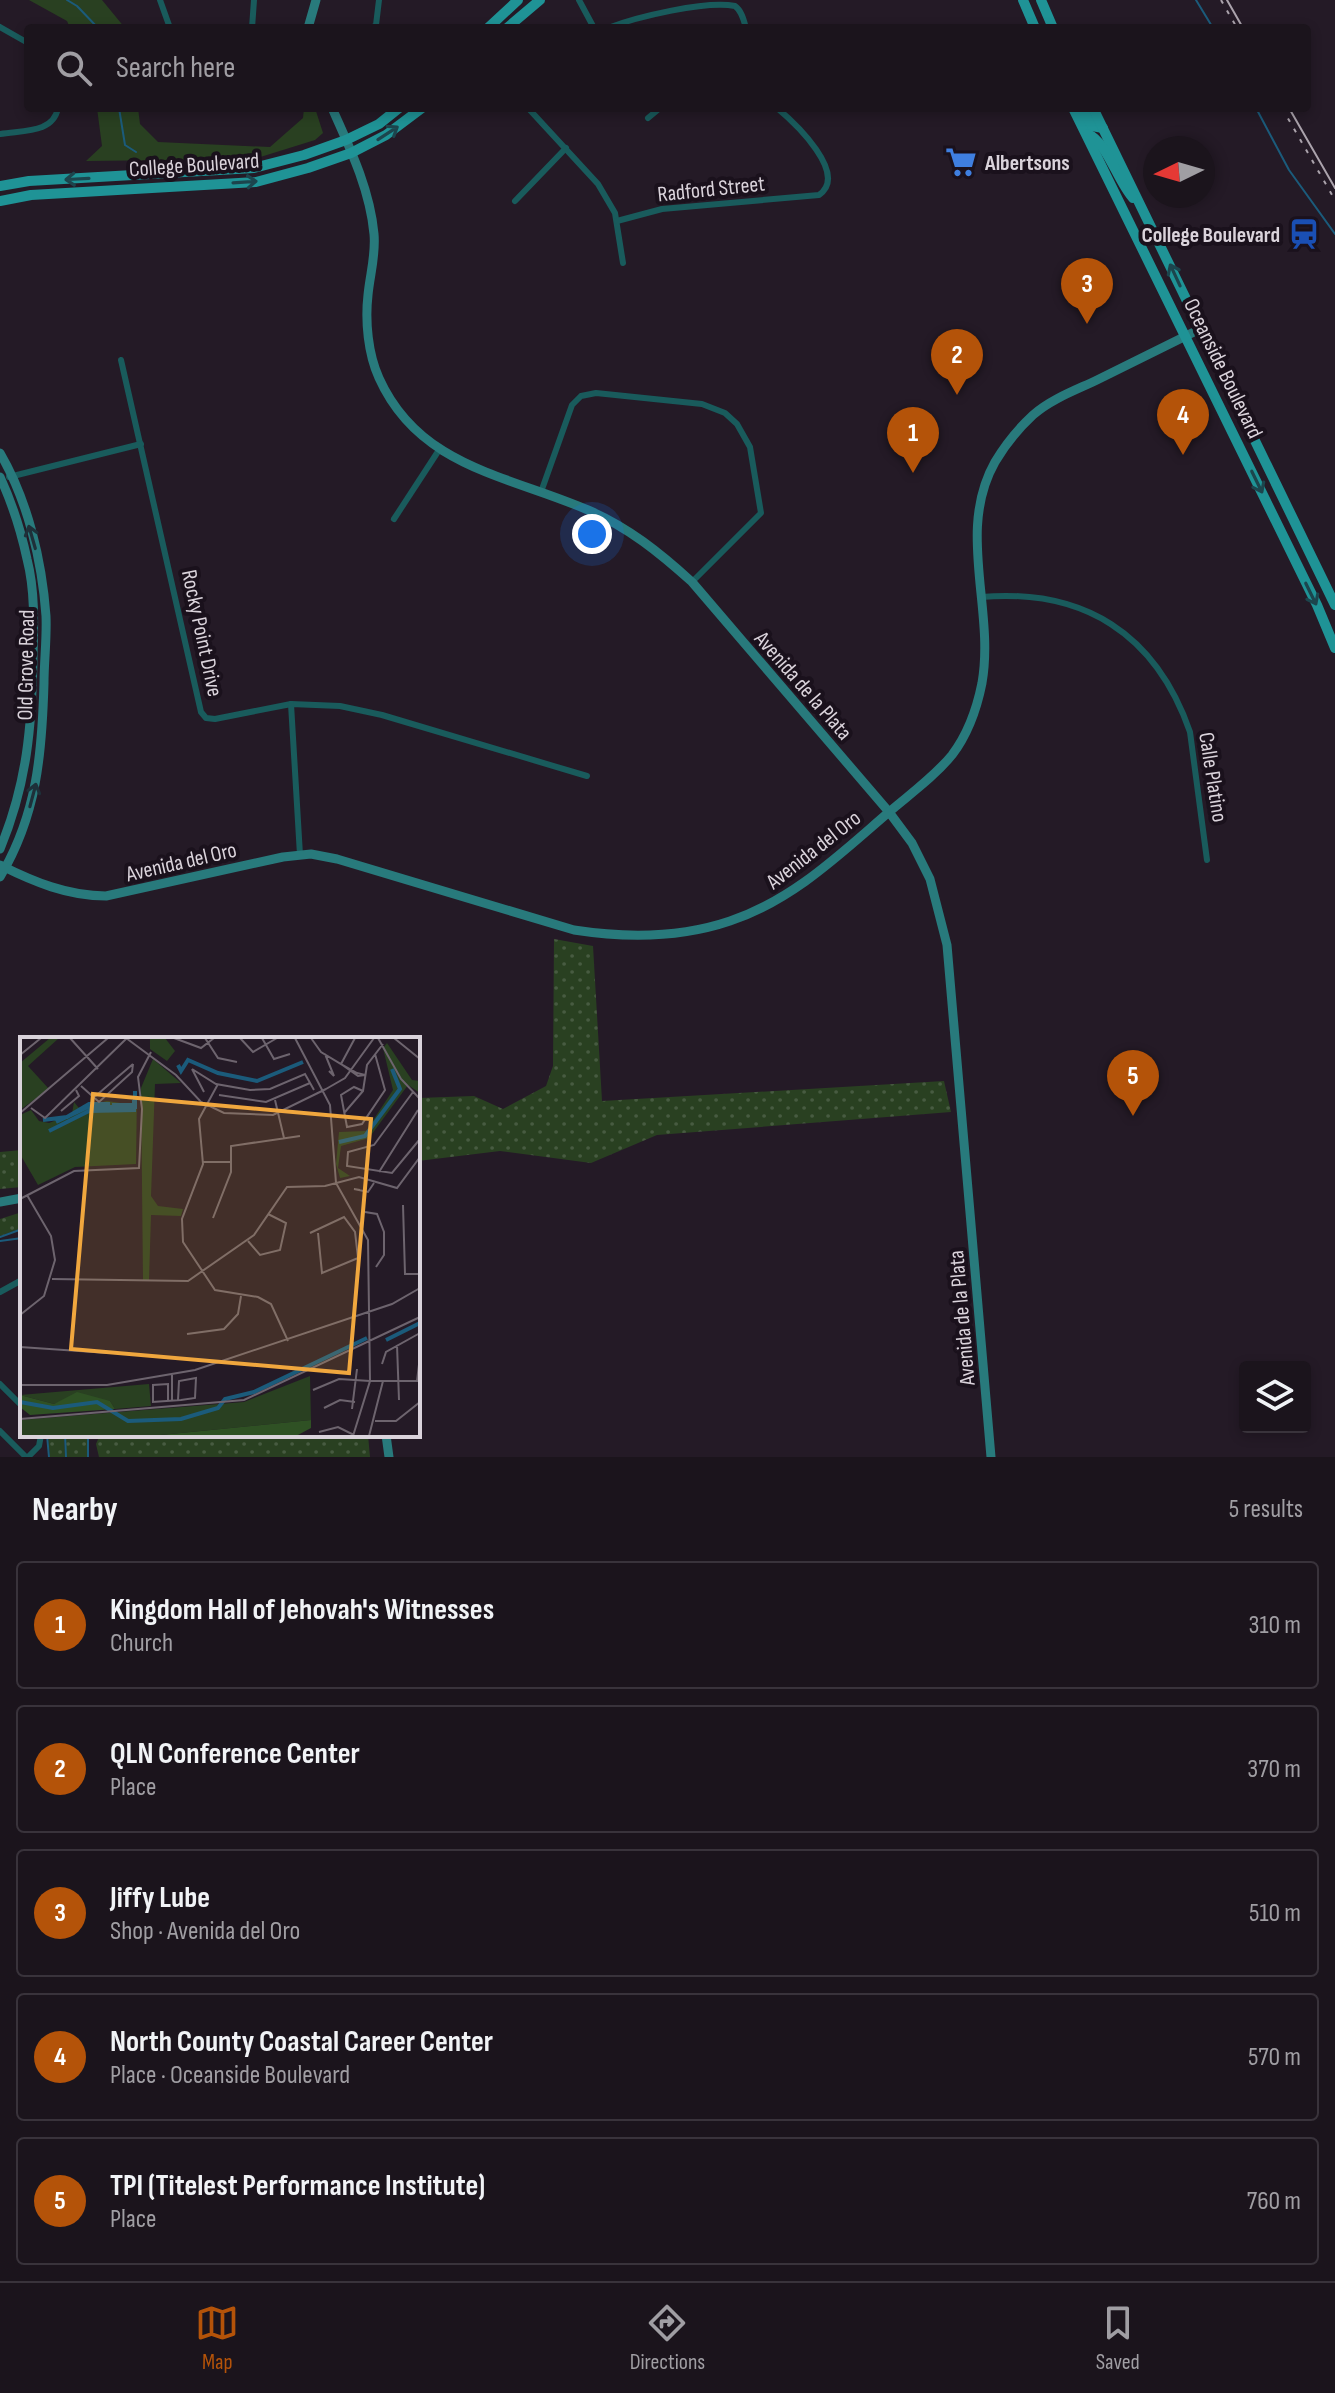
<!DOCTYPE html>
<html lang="en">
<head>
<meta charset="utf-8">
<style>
	:root { --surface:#1b141c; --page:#241d25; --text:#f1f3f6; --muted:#a09ea3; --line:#39333b; --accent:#b45309 }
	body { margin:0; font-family:"Sofia Sans Condensed",sans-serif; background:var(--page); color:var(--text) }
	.controls { position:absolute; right:24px; bottom:24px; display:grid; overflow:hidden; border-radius:8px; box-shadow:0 4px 12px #0003 }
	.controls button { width:72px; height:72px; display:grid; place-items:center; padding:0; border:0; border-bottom:2px solid var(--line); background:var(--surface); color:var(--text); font:40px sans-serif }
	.compass { position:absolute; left:1143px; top:136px; width:72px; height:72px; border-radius:50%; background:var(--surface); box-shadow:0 4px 12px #0003; rotate:265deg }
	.you { position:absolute; left:592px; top:534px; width:28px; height:28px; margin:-20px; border:6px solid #fff; border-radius:50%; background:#1a73e8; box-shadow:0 0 0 12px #1a73e833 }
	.badge { display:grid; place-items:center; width:52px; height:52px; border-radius:50%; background:var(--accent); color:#fff; font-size:26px; font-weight:700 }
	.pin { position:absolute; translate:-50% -66px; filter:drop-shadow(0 2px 4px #0008) }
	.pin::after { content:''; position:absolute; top:42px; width:28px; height:24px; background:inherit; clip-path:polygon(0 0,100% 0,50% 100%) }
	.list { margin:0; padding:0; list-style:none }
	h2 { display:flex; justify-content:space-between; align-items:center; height:104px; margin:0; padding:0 32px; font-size:34px }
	h2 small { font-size:26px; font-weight:400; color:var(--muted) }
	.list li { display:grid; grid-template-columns:52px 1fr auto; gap:24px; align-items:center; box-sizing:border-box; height:128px; margin:0 16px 16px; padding:0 16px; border:2px solid var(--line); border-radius:8px }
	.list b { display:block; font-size:30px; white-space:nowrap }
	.list p { margin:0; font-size:26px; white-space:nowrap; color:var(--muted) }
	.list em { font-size:26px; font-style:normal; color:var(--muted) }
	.icon { flex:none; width:44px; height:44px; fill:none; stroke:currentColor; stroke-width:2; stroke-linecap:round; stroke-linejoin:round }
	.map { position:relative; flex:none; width:1335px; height:1457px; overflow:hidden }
	.search { position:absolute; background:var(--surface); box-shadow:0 4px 12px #0003; left:24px; right:24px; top:24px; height:88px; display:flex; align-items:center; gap:20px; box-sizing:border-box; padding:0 28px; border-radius:8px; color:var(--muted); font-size:30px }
	.sheet { height:824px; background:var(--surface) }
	nav { display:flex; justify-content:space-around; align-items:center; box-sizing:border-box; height:112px; border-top:2px solid var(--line); background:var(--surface); font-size:22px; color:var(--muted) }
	nav a { display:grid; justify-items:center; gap:4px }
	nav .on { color:var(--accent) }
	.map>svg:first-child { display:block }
	.grass { fill:url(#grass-dots) }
	.park { fill:#294021 }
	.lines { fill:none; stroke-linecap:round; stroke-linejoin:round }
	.stream { stroke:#1b5b7b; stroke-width:2 }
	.street { stroke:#195b5c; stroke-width:6 }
	.secondary { stroke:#287a7c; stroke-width:9 }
	.primary { stroke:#1f9396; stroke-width:10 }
	.tram { stroke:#aba3ac; stroke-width:2 }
	.rail { stroke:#aba3ac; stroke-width:2; stroke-dasharray:4 8; stroke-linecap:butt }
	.oneway { stroke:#1c454d }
	.oneway2 { stroke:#1e3039 }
	.labels { text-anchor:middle; stroke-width:8; stroke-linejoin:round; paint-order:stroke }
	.poi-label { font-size:22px; font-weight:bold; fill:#dad3db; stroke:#1a111c; text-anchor:start }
	.street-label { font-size:22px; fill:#dad3db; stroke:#1a111c }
	.inset-river { fill:none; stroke:#1b5b7b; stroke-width:4 }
	.inset-road { fill:none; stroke:#6d646e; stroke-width:2 }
	.view { fill:#f0a73e; fill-opacity:0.15; stroke:#f0a73e; stroke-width:4 }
	.inset-edge { fill:none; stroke:#dad3db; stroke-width:4 }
</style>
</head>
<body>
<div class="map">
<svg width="1335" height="1457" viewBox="0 0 1335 1457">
	<defs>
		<pattern id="grass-dots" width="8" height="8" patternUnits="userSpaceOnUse" patternTransform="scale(2)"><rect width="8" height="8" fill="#294021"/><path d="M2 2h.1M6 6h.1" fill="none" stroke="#475b41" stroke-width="1.8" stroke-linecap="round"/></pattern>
	</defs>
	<rect width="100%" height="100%" fill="#241a26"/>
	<g class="grass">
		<path d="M554,939L593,946L602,1101L944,1081L951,1112L657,1135L591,1163L500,1151L418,1161V1098L474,1096L503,1109L546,1086L553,1066Z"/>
		<path d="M22,1150V1187L0,1189V1152Z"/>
		<path d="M22,1212V1228L0,1236V1219Z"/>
		<path d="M48,1435H64L65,1457H50Z"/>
		<path d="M66,1435H87L88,1457H66Z"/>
		<path d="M100,1435H368L370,1457H99L96,1444Z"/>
	</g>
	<g class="park">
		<path d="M29,0H102L125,28H70L67,21Z"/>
		<path d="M97,108H138L140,124L158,142L270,147L303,118L304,108H315L323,133L315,140L254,159L86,161L102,146Z"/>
	</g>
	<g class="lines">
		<g class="stream">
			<path d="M67,0L77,6L98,28"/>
			<path d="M1196,0L1213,28"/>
			<path d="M119,108L125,145L136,152"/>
			<path d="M1256,108L1289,170L1335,234"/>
			<path d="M0,1237L22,1229"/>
			<path d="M0,1241L22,1238"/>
			<path d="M47,1435L49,1457"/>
			<path d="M65,1435L66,1457"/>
			<path d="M88,1435V1457"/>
		</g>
		<g class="street">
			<path d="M160,0L170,28"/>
			<path d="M579,0L594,28"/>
			<path d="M0,27L28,43"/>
			<path d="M252,28L254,0"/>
			<path d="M372,28L376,25L379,0"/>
			<path d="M608,28C636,17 707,0 735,6C742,11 744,21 746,28"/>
			<path d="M528,108L598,184L615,213L623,263"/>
			<path d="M648,118L660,108"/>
			<path d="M0,134C22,130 53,134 58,108"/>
			<path d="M515,201L566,148"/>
			<path d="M617,221L662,209L819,195C849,174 795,123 777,108"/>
			<path d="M121,360L201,712L206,718L215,719L291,704L340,706L382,715L587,776"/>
			<path d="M9,477L141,444"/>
			<path d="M541,492L572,405L581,396L596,393L702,404L725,413L737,424L750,447L761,513L692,582"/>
			<path d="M394,519L439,450"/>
			<path d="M981,597C1084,588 1156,634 1190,732L1207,860"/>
			<path d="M291,704L300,855"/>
			<path d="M0,1292L20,1281"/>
			<path d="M0,1384L22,1406"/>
			<path d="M0,1431L26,1457"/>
			<path d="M28,1457L39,1446L41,1435"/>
		</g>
		<g class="secondary">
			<path d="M308,28L316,0"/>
			<path d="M332,108C350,148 370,190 374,234C376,255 370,274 368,295C365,321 368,354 379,378C419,467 507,475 588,510C628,527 660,553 692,582L889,812L912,843L930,879L947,945L991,1457"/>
			<path d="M0,453C28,501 42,561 46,616C47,638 44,661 44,683C42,754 37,815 0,877"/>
			<path d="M0,477C12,503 21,531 27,559C35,590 34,624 33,657C32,726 27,784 0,849"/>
			<path d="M0,865C34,882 68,896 106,896L283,857L311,854L337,859L574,930C626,938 680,938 730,921C793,900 840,854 889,812C910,794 934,777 952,755C968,734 977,708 982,683C995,609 956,531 995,462C1005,445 1019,428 1033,415C1051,399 1076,390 1097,380C1131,363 1166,346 1200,329"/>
			<path d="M0,1202L22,1198"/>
			<path d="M386,1435L389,1457"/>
		</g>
		<g class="primary">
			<path d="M1023,0L1035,28"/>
			<path d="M1041,0L1053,28"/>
			<path d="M488,28L518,0"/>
			<path d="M507,28L540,0"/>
			<path d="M1073,108L1317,605L1335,648"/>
			<path d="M1082,108L1092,126L1103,128"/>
			<path d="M1093,108L1335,605"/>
			<path d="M1088,134C1107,142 1118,182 1133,198"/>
			<path d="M0,186L29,181L254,168L304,155L346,140L379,124L399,108"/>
			<path d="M0,201L31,195L256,182L308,168L351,153L386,135L422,108"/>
		</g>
		<g class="tram">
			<path d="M1227,0L1243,28"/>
			<path d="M1289,108L1335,188"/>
		</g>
		<g class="rail">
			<path d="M1221,0L1237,28"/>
			<path d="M1282,108L1335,200"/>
		</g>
	</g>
	<defs><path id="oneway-shaft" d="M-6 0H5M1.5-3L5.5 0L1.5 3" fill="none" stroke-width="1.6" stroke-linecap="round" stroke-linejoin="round" transform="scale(2)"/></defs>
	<g class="oneway">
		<use href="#oneway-shaft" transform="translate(388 133) rotate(-33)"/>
		<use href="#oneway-shaft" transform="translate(77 179) rotate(177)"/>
		<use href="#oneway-shaft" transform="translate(245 182) rotate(-4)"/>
		<use href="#oneway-shaft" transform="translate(1175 275) rotate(-115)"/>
		<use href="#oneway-shaft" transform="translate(1257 482) rotate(64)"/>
		<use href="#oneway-shaft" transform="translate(1311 594) rotate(64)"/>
	</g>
	<g class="oneway2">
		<use href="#oneway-shaft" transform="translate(32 537) rotate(-106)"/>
		<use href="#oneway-shaft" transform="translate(33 795) rotate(-75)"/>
	</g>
	<defs>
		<symbol id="supermarket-bare" viewBox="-9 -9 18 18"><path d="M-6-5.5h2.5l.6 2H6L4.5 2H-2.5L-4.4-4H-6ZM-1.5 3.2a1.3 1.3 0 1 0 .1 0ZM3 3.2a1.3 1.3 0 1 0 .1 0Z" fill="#3f7fe0" stroke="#1a111c" stroke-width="2.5" paint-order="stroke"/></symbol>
		<symbol id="station-bare" viewBox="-9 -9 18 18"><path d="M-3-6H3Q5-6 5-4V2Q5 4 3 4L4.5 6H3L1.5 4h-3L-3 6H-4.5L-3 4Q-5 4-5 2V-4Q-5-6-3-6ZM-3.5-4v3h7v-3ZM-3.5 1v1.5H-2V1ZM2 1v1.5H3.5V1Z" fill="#1a4fb4" stroke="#1a111c" stroke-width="2.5" paint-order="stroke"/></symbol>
	</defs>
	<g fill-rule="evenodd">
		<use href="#supermarket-bare" x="939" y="140" width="44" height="44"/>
		<use href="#station-bare" x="1282" y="212" width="44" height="44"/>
	</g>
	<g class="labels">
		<g class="poi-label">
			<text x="985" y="170">Albertsons</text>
			<text x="1280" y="242" text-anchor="end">College Boulevard</text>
		</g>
		<g class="street-label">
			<text transform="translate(194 164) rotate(-4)" y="8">College Boulevard</text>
			<text transform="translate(711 188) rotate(-6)" y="8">Radford Street</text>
			<text transform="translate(1224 368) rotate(64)" y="8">Oceanside Boulevard</text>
			<text transform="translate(203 633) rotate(78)" y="8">Rocky Point Drive</text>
			<text transform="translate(25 665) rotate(-89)" y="8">Old Grove Road</text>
			<text transform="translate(804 685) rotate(49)" y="8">Avenida de la Plata</text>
			<text transform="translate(1214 777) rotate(81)" y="8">Calle Platino</text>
			<text transform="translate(813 849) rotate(-38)" y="8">Avenida del Oro</text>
			<text transform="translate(181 861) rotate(-13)" y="8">Avenida del Oro</text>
			<text transform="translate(961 1318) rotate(-95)" y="8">Avenida de la Plata</text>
		</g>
	</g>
	<g transform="translate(20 1037)">
		<rect width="400" height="400" fill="#241a26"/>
		<path d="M130,1H145L155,14L147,24L130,12ZM133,22L161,46L135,47L131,159L138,169L163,172L161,179L131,178L129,244H123L121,51ZM117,54L116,127L55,130L18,148L0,117V78L11,73L19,84L29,86L52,77L54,65L59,71L87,64L114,68ZM290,339L291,383L131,399H0V383L224,365ZM129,347L131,369L95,372L90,364L48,362L34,367L0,358Z" fill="#294021"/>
		<path d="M57,355L90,364L95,372L10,378L0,370V358L34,367ZM291,383V391L276,399H131Z" fill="#2f5124"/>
		<path d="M30,1H39L8,29L29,52L0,73V26ZM367,6L392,43L400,44V56L388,48L349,101L321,109L318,131L330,139L320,141L316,127L319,95L346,94L373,53L363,11Z" fill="#294021"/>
		<path class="inset-river" d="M158,28L161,34L168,23L198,36L237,44L283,25M92,68H114V63M23,83L47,80L69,67H90M36,85L68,70H115V54M29,94L69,74L116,73M319,105L345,99L374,60L380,52L372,32M366,303L400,286M0,365L33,371L77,365L108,384L161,382L198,371L205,362L234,355L347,301"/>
		<path class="inset-road" d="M50,1L78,32M106,1L156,38L181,65L204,76L253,78L306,52M154,1L181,11L194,1M185,1L198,21L217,25M220,1L233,15L257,1M242,1L254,22L270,17M275,1L310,68L316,146L348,203L350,344L333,399M291,1L301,15L321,27L335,1M358,1L381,42L400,62M374,1L400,22M305,17L314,39L309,34M0,18L21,1M321,27L337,36L345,38L338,39ZM172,32L196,47L230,53L250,52L285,37L294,53M172,32L184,55M198,47L179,82L183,127L162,182L163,205L195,253L238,260L251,267L268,304M61,49L79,65L112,35L113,27M306,52L325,41L354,1M343,54L334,50L321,58L327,90L342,87L365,53L355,17M393,55L354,108L328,115L327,129L372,136L400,102M199,58L246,65L290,46M72,62L113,27M255,63L264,101M11,71L25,81L107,1M41,74L59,59L56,53M325,75L343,54L347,28L363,7M0,76L88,1M183,125H212M359,135L398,73M340,153L334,152L348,155L354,146M0,162L54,134L119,131L122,72L118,40L131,15M383,168L385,237H400M345,175L357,177L364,195V218L356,230M193,181L211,135V109L280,99M290,196L324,180L335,195L338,221L302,236L298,196M228,204L240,218L260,213L266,186L248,177M32,242L168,244L234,198L267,150L305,149L339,140L377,151L400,120M0,278L24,259L35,223L31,199L7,158M167,297L204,292L218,277L221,259M377,308L379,363M0,310L88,316M362,327L366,315L400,296M152,338V363M350,344H400M397,344L400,319M0,348H87L175,333L372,267L400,251M293,353L319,342L350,344M132,365L161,363L175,361L176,341L159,344L158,363M133,365V348L148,347V363M304,371L320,363L335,365M332,372L337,332M0,382L224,363L400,280M355,384H376L400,365M299,395L318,390L336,399M349,399L363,344"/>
		<path class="view" d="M73,57L351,82L329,336L51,312Z"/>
		<rect width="400" height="400" class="inset-edge"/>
	</g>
</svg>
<div class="controls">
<button><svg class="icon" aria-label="layers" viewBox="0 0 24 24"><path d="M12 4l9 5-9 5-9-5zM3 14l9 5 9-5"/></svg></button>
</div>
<svg class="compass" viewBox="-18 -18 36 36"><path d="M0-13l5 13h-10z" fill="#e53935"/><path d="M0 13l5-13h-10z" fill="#a09ea3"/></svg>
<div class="you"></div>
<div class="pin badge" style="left:913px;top:473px">1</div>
<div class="pin badge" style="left:957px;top:395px">2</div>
<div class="pin badge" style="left:1087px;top:324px">3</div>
<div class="pin badge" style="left:1183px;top:455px">4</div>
<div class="pin badge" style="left:1133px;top:1116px">5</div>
<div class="search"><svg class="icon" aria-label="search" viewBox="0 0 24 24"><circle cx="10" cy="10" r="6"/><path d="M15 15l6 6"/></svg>Search here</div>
</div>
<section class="sheet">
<h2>Nearby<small>5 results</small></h2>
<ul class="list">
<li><span class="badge">1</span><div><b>Kingdom Hall of Jehovah's Witnesses</b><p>Church</p></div><em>310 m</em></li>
<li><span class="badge">2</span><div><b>QLN Conference Center</b><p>Place</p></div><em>370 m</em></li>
<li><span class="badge">3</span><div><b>Jiffy Lube</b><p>Shop · Avenida del Oro</p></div><em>510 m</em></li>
<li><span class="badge">4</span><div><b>North County Coastal Career Center</b><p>Place · Oceanside Boulevard</p></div><em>570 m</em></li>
<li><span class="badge">5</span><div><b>TPI (Titelest Performance Institute)</b><p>Place</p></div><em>760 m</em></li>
</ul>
</section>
<nav>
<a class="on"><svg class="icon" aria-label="map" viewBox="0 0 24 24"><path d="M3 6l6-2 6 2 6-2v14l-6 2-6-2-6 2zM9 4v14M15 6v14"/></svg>Map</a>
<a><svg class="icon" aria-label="directions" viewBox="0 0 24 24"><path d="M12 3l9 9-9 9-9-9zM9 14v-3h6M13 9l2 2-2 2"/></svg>Directions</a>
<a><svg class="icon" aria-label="saved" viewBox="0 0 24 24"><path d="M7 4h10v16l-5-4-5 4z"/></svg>Saved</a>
</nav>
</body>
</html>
